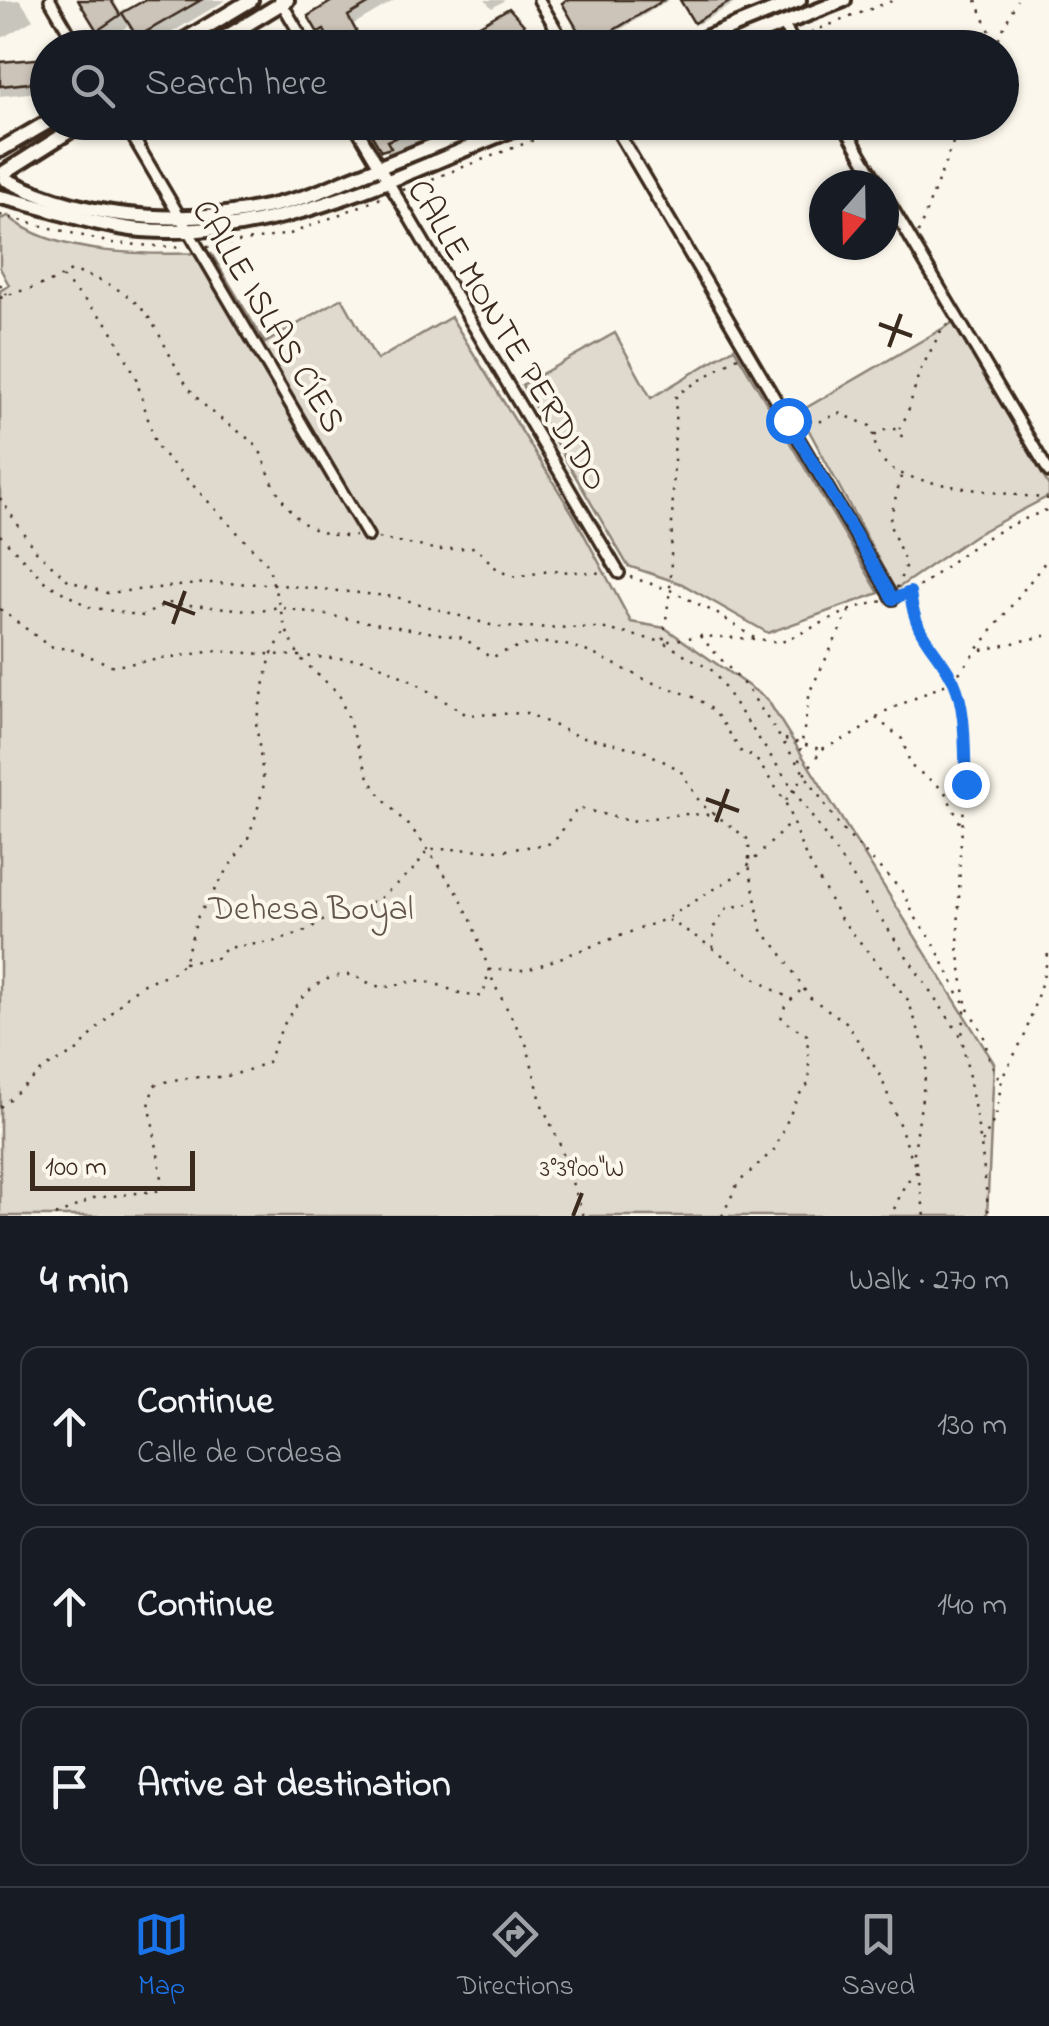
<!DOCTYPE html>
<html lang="en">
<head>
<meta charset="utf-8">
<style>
	:root { --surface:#171b24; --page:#242831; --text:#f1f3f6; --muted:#9ea1a6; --line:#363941; --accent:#1a73e8 }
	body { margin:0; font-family:"Indie Flower",sans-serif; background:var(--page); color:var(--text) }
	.compass { position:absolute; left:809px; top:170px; width:90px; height:90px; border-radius:50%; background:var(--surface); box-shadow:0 2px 8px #0004; rotate:200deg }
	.scale { position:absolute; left:30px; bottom:25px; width:165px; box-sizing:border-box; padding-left:10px; border:5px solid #3b2a1e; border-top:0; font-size:28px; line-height:35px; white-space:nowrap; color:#3b2a1e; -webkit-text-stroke:8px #fbf7ec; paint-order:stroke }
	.stop { position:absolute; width:30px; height:30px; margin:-22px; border:8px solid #1a73e8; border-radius:50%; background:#fff }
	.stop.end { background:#1a73e8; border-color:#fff; box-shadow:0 2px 10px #0008 }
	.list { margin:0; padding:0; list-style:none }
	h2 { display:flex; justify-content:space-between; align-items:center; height:130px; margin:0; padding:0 40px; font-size:42px }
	h2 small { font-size:32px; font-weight:400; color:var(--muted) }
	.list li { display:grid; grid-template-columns:65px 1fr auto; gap:30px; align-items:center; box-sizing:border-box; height:160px; margin:0 20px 20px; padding:0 20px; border:2px solid var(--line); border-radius:20px }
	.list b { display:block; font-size:38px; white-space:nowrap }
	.list p { margin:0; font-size:32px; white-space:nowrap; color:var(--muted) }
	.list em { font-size:32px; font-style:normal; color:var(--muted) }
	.icon { flex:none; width:55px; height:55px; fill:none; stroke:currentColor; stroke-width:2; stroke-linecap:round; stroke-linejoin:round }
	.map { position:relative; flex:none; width:1049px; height:1216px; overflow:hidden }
	.search { position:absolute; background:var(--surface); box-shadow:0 2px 8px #0004; left:30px; right:30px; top:30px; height:110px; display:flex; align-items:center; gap:25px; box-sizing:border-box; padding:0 35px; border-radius:55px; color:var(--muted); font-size:38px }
	.sheet { height:670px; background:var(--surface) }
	nav { display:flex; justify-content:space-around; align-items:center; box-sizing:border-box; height:140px; border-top:2px solid var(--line); background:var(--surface); font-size:28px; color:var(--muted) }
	nav a { display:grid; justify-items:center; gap:5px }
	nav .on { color:var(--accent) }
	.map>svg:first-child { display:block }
	.green { fill:#dfd9ce; stroke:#8d8276; stroke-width:2.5 }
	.shadow { fill:#0003 }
	.building { fill:#ccc4b9; stroke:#3b2a1e; stroke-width:2.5 }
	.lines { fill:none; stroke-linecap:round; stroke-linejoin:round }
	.pedestrian-casing { stroke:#3b2a1e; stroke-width:16 }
	.minor-casing { stroke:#3b2a1e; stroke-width:20 }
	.path { stroke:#3b2a1e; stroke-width:2.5; stroke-dasharray:2.5 8; stroke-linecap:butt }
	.pedestrian { stroke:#fbf7ec; stroke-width:9 }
	.minor { stroke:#fbf7ec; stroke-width:12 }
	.route { stroke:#1a73e8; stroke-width:12 }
	.ticks { fill:none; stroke:#3b2a1e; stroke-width:4 }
	.labels { text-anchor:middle; stroke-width:8; stroke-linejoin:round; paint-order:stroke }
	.street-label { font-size:35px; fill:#3b2a1e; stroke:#fbf7ec }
	.park-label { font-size:35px; fill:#64564a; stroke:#fbf7ec }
	.ticks-label { font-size:25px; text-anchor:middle; fill:#3b2a1e; stroke:#fbf7ec; stroke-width:8; stroke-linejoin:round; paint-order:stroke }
</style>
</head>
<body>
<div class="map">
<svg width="1049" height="1216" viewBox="0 0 1049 1216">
	<rect width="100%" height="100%" fill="#fbf7ec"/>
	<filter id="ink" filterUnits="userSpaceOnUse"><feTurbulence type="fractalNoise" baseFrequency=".01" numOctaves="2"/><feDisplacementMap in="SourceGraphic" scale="20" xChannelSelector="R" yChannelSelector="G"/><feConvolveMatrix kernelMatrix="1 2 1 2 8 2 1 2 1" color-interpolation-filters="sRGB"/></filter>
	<g filter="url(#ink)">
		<g class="green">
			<path d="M8,216C54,257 152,255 211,253L265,343L342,298L377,360L451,317L573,514L631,622L665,628L767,699L994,1063L987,1216H0V291L9,285L0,268V219Z"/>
			<path d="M954,322L1049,486V496L975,535L895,590L799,412Z"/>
			<path d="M615,333L651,398L734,348L879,593L768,633L682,584L628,566L522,385Z"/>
		</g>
		<g class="shadow">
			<path d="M20,0L33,20L0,39V1Z"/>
			<path d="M81,0H113L123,16L150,0H226L149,46L131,24L108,39Z"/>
			<path d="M339,0H395L354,24L368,48H337L331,38L328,39L320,32Z"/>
			<path d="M485,0H505L492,8Z"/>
			<path d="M571,0H669L605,39Z"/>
			<path d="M682,0H741L698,24Z"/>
			<path d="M508,11L529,33L505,48H450Z"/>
			<path d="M48,61V91L0,96V66Z"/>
			<path d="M367,122H465L394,151L397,157L392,159Z"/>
		</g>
		<g class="building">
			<path d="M78,0H111L120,15L97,31Z"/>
			<path d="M145,0H201L137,37L122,13Z"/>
			<path d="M334,0H375L348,16L365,48H334L324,30L318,33L308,16Z"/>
			<path d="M566,0H664L604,36L611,48H588L562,3Z"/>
			<path d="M680,0H733L694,23Z"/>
			<path d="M509,8L524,25L485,48H440Z"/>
			<path d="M48,58V81L0,86V62Z"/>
			<path d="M364,122H433V123L387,141L391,148L381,151Z"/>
		</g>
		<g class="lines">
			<defs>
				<g id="pedestrian">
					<path d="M50,0L78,48"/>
					<path d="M280,0L308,48"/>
					<path d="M539,0L567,48"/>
					<path d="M783,24L797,48"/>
					<path d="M124,122L368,536"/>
					<path d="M353,122L619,573"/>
					<path d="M612,122L893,599"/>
					<path d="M842,122L879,185"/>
					<path d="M884,194L1049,472"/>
				</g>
				<g id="minor">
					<path d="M171,48L251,0"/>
					<path d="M208,48L287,0"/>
					<path d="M680,48L799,0"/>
					<path d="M722,48L844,0"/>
					<path d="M0,150L48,122"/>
					<path d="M5,172L84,122"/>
					<path d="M5,179C94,225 203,227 298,199C320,193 341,182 362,174C405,157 448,140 491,122"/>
					<path d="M0,197C48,207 93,226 142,230C278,241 407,171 531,122"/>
				</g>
			</defs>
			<use href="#pedestrian" class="pedestrian-casing"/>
			<use href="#minor" class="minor-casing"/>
			<g class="path">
				<path d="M976,0L995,43"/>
				<path d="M801,36L894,0"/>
				<path d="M772,48L784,43"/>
				<path d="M994,48L1017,0"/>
				<path d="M403,190L581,122"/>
				<path d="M0,215L111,243L184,248"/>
				<path d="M918,233L961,122"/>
				<path d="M207,247L290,234L386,196"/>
				<path d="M62,277L109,325L135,375L156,446L268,565L286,630L300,658L339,694L370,780L383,799L419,837L457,892L471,920L494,984L527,1046L542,1105L559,1142L583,1216"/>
				<path d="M0,284L7,295"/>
				<path d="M0,298C28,287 44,288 71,271C103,278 136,295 153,324C170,351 178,379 202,403C218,419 240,430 256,446C264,455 267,470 272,481C292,521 312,537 355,536"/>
				<path d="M738,357L676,395L670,590L663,642L700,636L754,639"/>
				<path d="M799,420L819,422L839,413L870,426L874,436"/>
				<path d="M899,429L907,415L919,373L942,329L948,325"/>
				<path d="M902,437L898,429H887L874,436C875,450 880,460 892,469C917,486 1015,494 1049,499"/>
				<path d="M0,498L34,549L69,581L107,593L208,583L272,584L396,597L497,627L601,628L663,642L713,671L962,1038L981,1144L989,1216"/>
				<path d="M0,535L46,583L89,607L143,616L167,603L261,611L278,607L464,638L491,658C555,625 590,653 646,680C665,688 687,692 704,703C721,715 731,737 742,753L754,756L785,801L803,851L841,919L908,1000L928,1057L914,1152L925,1216"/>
				<path d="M378,538L439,550L475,547L499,571L516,577L549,571L607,573"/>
				<path d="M630,577L670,590L716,613L756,639L782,642L854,608L883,601"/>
				<path d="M897,588L906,564L889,523L902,473"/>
				<path d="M910,594L912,615L923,638L953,681L959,700L966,783L960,853L958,948L966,1003L962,1036"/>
				<path d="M900,596C926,586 943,567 965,552C991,533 1019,521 1049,509"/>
				<path d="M0,609L49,646L73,650L114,666L214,651L368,660L414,682L467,715L527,713L575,735L642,750L680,770L701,804L749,840V865L761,929L780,951L809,997L846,1022L881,1077L917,1171L905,1184L891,1216"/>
				<path d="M700,636L747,688L840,827L905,894L913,914L933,942L958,993L983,1033L990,1062L1001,1082"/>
				<path d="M982,650L1049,635"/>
				<path d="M876,718L902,739L911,766L944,790L961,825"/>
				<path d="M785,739L820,749"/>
				<path d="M799,761L810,691L850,610"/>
				<path d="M786,800L822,749L857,733L884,712L953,681L1049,557"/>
				<path d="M668,920C711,943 747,977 791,999"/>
				<path d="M713,948L714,927L727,908L754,903"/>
				<path d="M184,963L217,958L227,948L277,941L304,932L322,921L379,899L415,868L428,849L507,850L553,843L578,808L630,821L682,814L715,815"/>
				<path d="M0,1107L44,1069L78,1050L128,995L145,983L174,972L184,963L198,916L248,838L256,815L264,784L256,722L271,655L285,631"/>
				<path d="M982,1143L996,1116L1002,1078L1025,1035L1045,971L1049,948"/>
				<path d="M55,1216L94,1198L164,1190L149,1101L155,1085C176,1078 191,1077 212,1077C231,1078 251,1069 268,1062C280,1027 304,975 348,975C359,975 367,984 377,986C393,990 409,979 423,981C445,984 460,998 483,996L489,970H527L666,919L742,872L791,822"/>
				<path d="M722,1216L738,1183L775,1149L798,1096L810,1082L807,1035L781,1019L785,1006L802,989"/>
			</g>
			<use href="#pedestrian" class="pedestrian"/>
			<use href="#minor" class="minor"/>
		</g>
	</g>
	<g class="lines" filter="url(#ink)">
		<path class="route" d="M788,420L893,599L910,592C915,639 936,646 954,682C967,711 964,752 966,784"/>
	</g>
	<path class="ticks" d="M879,324L912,336M889,347L901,314M163,602L195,614M173,624L185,591M706,799L739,811M716,822L728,789M573,1216L582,1193"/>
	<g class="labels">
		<g class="street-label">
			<text transform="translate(270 315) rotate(59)" y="12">CALLE ISLAS CÍES</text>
			<text transform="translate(509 334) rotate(59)" y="12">CALLE MONTE PERDIDO</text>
		</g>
		<g class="park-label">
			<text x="311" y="919">Dehesa Boyal</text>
		</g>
	</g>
	<g class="ticks-label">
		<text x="582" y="1176">3°39'00"W</text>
	</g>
</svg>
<svg class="compass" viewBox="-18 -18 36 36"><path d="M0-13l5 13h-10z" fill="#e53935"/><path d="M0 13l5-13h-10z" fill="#9ea1a6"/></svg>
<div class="scale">100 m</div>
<div class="stop" style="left:788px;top:420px"></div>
<div class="stop end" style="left:966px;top:784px"></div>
<div class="search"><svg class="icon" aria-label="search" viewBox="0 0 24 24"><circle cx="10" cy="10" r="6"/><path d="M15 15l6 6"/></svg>Search here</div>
</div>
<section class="sheet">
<h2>4 min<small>Walk · 270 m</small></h2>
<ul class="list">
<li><svg class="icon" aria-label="ahead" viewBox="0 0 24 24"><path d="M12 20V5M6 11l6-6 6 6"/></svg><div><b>Continue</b><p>Calle de Ordesa</p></div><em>130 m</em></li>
<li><svg class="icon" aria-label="ahead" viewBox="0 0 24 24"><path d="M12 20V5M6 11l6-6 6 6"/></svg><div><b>Continue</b></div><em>140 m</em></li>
<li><svg class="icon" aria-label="arrive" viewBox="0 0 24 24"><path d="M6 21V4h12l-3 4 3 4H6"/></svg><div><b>Arrive at destination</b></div></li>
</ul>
</section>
<nav>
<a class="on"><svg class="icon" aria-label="map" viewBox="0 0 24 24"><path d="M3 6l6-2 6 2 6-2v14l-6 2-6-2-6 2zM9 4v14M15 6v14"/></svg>Map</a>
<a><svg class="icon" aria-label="directions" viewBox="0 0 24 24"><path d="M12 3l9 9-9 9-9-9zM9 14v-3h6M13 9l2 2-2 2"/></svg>Directions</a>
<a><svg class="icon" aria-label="saved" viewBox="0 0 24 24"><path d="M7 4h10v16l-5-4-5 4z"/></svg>Saved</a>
</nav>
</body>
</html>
